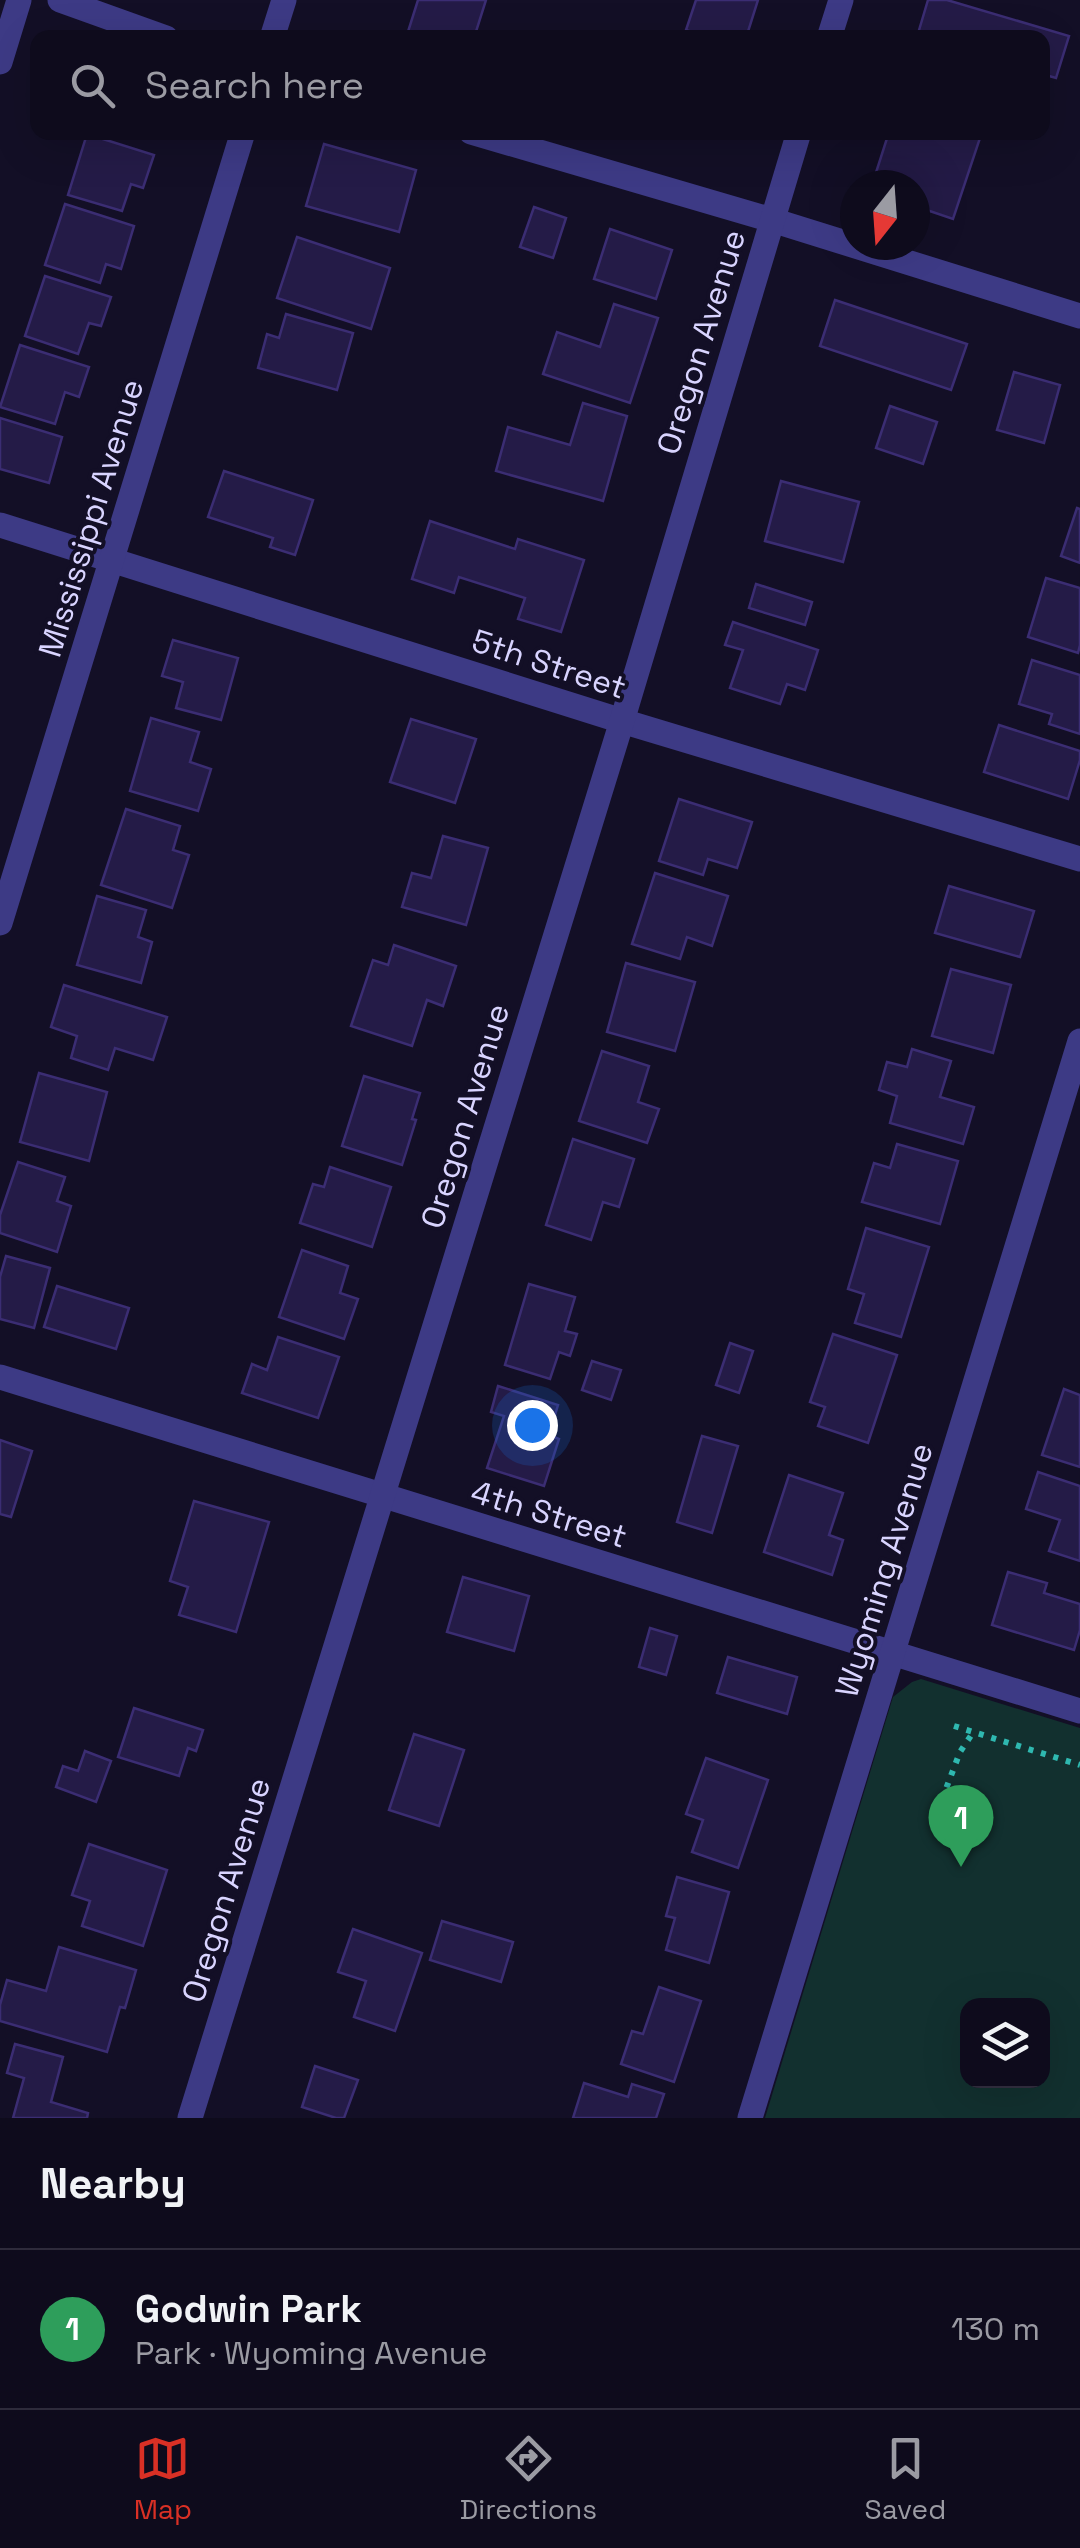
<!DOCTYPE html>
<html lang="en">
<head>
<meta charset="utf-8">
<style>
	:root { --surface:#0e0b1c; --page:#171425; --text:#f1f3f6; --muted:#9b9ba3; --line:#2e2b3b; --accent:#d93025 }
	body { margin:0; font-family:"Space Grotesk",sans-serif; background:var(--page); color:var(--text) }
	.controls { position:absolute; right:30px; bottom:30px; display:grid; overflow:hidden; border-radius:20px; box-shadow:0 10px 40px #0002 }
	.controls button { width:90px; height:90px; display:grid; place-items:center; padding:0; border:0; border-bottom:2px solid var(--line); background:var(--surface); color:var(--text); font:50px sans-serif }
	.compass { position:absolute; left:840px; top:170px; width:90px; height:90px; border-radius:50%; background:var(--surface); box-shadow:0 10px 40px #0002; rotate:197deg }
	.you { position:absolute; left:532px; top:1425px; width:35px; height:35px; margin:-25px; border:8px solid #fff; border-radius:50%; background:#1a73e8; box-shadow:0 0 0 15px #1a73e833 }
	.badge { display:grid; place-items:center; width:65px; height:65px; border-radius:50%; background:var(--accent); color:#fff; font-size:32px; font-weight:700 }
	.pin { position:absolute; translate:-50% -82px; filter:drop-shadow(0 2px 5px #0008) }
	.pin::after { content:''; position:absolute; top:52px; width:35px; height:30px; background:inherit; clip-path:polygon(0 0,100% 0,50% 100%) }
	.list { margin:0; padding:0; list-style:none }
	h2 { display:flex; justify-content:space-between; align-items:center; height:130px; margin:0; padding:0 40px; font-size:42px }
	h2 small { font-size:32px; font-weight:400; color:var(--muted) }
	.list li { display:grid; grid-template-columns:65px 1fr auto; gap:30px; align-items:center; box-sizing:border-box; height:160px; padding:0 40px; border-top:2px solid var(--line) }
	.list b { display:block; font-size:38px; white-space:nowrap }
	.list p { margin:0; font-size:32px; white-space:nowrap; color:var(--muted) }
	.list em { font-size:32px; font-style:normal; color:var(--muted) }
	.icon { flex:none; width:55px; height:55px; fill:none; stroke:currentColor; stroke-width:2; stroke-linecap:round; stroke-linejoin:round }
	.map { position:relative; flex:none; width:1080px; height:2118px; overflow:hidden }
	.search { position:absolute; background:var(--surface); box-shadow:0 10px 40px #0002; left:30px; right:30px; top:30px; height:110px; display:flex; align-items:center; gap:25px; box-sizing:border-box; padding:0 35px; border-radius:20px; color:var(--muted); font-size:38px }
	.sheet { height:290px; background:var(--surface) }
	nav { display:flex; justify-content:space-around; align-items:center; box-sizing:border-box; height:140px; border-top:2px solid var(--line); background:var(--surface); font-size:28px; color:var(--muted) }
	nav a { display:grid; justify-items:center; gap:5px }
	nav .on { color:var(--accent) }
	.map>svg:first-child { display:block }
	.green { fill:#12302f; fill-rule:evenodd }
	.building { fill:#241b47; stroke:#3b2d73; stroke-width:2.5 }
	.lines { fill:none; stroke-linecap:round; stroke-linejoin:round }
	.path { stroke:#2fb8b0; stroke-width:6; stroke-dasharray:5 8; stroke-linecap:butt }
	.minor { stroke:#3d3a85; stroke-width:25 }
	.labels { text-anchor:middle; stroke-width:8; stroke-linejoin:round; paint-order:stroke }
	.street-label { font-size:32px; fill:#d9d4ff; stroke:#130f26 }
</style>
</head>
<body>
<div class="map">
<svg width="1080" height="2118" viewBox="0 0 1080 2118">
	<rect width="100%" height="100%" fill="#130f26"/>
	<path class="green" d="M921,1679L1080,1728V2118H765L893,1697L912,1682ZM968,2006H1042V2080H968Z"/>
	<g class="building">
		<path d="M418,0H486L474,38H406Z"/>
		<path d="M696,0H758L746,38H709L686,30Z"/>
		<path d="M928,0H947L1069,36L1056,78L1042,74V38L917,37Z"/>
		<path d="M889,132H982L953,219L915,206V185H872Z"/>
		<path d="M87,134L154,155L143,188L131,184L122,211L68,195Z"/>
		<path d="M324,144L416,170L399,232L306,206Z"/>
		<path d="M65,204L134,226L121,269L106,264L100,283L45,265Z"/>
		<path d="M534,207L566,218L553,258L520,247Z"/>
		<path d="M610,229L672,250L656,299L594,279Z"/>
		<path d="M297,237L390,268L371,329L277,298Z"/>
		<path d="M45,276L111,297L101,326L89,323L78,354L25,336Z"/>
		<path d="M835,300L967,344L951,390L820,346Z"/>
		<path d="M614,304L658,318L630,403L543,374L557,332L600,347Z"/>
		<path d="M286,314L353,333L337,390L258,368L267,334L279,338Z"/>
		<path d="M20,345L89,367L79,397L65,392L55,424L0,407Z"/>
		<path d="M1014,372L1060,385L1044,443L997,430Z"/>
		<path d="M583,403L627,416L603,501L496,471L508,427L570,445Z"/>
		<path d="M890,406L937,422L923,464L876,448Z"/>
		<path d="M0,418L62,437L49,483L0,469Z"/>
		<path d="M224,471L313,500L295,555L270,547L273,538L208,517Z"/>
		<path d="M781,481L859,502L843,562L765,541Z"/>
		<path d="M1077,508L1080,509V563L1061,556Z"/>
		<path d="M430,521L515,549L518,539L584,560L561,632L518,619L525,598L459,577L454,593L412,579Z"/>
		<path d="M1046,578L1080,588V645L1078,653L1028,637Z"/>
		<path d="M756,584L812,602L805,625L749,608Z"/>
		<path d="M733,622L818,650L805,690L787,684L780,704L730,688L743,650L725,645Z"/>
		<path d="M173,640L238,658L221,720L176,708L183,682L162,676Z"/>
		<path d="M1032,660L1080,675V734L1049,724L1052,714L1019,704Z"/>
		<path d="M151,718L199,732L190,762L211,769L198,811L130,791Z"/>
		<path d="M411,719L476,739L455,803L390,782Z"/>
		<path d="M999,725L1080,751V760L1068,799L984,772Z"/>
		<path d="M679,799L752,822L737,868L708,859L703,875L659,861Z"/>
		<path d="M126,809L180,826L173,850L189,855L172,908L101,885Z"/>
		<path d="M443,836L488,848L466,925L402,907L412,873L431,878Z"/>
		<path d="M655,873L728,896L712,946L687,937L680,959L632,944Z"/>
		<path d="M949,886L1034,911L1020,957L935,933Z"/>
		<path d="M97,896L146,910L138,937L152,942L141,983L77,965Z"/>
		<path d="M394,945L456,966L443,1006L427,1000L412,1046L351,1026L373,960L388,965Z"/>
		<path d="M626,963L695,982L675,1051L607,1032Z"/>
		<path d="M951,969L1011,985L993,1053L932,1036Z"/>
		<path d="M64,985L167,1017L153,1060L115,1048L108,1070L71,1058L77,1036L51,1027Z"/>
		<path d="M912,1049L951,1061L940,1097L974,1107L963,1144L890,1123L897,1096L879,1090L887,1062L907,1067Z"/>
		<path d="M602,1051L649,1066L638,1102L659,1109L647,1143L579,1121Z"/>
		<path d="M39,1073L107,1092L89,1161L20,1142Z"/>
		<path d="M364,1076L420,1093L412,1119L416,1120L402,1165L342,1146Z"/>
		<path d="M573,1139L634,1159L619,1207L603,1202L591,1240L546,1225Z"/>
		<path d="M897,1144L958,1161L940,1224L862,1202L874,1163L890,1168Z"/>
		<path d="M18,1162L65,1177L57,1201L71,1206L57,1252L0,1233V1215Z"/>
		<path d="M330,1167L391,1187L372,1247L300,1223L313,1184L324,1187Z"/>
		<path d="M866,1228L929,1247L901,1337L855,1323L864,1294L848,1289Z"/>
		<path d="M302,1250L348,1266L340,1293L358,1299L344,1339L279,1317Z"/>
		<path d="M6,1256L50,1268L34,1328L0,1319V1277Z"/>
		<path d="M529,1284L575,1297L565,1331L577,1334L570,1356L559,1352L550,1379L505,1365Z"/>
		<path d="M57,1286L129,1308L116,1349L44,1327Z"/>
		<path d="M833,1334L897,1355L868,1443L818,1426L825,1407L810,1402Z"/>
		<path d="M278,1337L339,1357L318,1418L242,1393L252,1364L267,1370Z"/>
		<path d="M730,1343L753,1351L739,1393L716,1385Z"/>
		<path d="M592,1361L621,1370L611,1400L582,1390Z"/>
		<path d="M498,1386L558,1405L549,1435L559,1439L544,1486L487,1468L504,1416L491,1412Z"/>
		<path d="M1064,1389L1080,1395V1467L1042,1455Z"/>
		<path d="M702,1436L738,1446L712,1533L677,1522Z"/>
		<path d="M0,1440L32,1451L11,1517L0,1514Z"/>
		<path d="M1038,1472L1080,1486V1561L1049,1551L1060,1520L1026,1509Z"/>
		<path d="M789,1475L843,1493L829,1535L843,1540L832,1575L764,1552Z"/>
		<path d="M194,1501L269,1522L236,1632L179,1615L188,1587L170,1581Z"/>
		<path d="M1008,1572L1047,1583L1044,1593L1080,1604V1630L1074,1650L992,1625Z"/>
		<path d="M463,1577L529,1596L514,1651L447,1632Z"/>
		<path d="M650,1628L677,1636L666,1675L639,1667Z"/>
		<path d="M728,1657L797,1677L787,1714L717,1693Z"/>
		<path d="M134,1708L203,1730L196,1751L188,1748L179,1776L118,1757Z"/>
		<path d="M414,1734L464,1750L439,1826L389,1810Z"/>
		<path d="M85,1751L111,1761L96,1802L56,1787L63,1766L78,1771Z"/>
		<path d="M706,1758L768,1780L738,1868L692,1852L703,1820L686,1814Z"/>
		<path d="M89,1844L167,1870L143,1946L82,1926L90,1901L72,1895Z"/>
		<path d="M677,1877L729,1892L709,1963L666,1950L675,1918L666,1916Z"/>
		<path d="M442,1921L513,1942L501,1982L430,1960Z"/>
		<path d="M353,1929L422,1953L395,2031L354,2017L366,1981L338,1972Z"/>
		<path d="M59,1947L136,1970L125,2008L120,2007L107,2052L0,2021V2005L7,1980L46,1991Z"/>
		<path d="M659,1987L701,2001L674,2082L621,2064L632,2031L643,2034Z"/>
		<path d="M15,2044L63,2057L51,2102L88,2113L87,2118H13L24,2078L7,2073Z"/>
		<path d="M315,2066L358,2080L344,2118H336L302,2107Z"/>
		<path d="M584,2083L628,2097L632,2084L664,2094L656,2118H573Z"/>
	</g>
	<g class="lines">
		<g class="path">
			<path d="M954,1726L1080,1765"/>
			<path d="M946,1828L933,1823L960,1752L974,1731"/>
		</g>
		<g class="minor">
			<path d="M60,0L166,38"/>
			<path d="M272,38L284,0"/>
			<path d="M829,38L841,0"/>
			<path d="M0,62L19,0"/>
			<path d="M471,132L772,220L1080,316"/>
			<path d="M0,525L622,721L1080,859"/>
			<path d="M0,923L243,132"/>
			<path d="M0,1377L1080,1711"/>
			<path d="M190,2118L622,721L799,132"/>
			<path d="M750,2118L1080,1041"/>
		</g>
	</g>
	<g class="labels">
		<g class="street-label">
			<text transform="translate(701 342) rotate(-73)" y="11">Oregon Avenue</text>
			<text transform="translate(91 518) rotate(-73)" y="11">Mississippi Avenue</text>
			<text transform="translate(549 664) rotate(18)" y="11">5th Street</text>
			<text transform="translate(465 1116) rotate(-73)" y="11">Oregon Avenue</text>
			<text transform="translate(549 1514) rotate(17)" y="11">4th Street</text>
			<text transform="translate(884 1570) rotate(-73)" y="11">Wyoming Avenue</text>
			<text transform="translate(226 1890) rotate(-73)" y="11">Oregon Avenue</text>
		</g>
	</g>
</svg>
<div class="controls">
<button><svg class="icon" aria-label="layers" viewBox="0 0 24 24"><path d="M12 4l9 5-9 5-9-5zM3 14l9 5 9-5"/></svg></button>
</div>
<svg class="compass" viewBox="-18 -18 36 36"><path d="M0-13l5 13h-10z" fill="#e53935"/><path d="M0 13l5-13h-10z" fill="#9b9ba3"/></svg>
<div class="you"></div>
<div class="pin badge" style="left:961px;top:1867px;background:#2e9e5b">1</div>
<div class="search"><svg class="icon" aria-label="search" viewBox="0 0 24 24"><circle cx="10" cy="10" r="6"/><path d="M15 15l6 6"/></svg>Search here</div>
</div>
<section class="sheet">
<h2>Nearby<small></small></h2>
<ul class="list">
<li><span class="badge" style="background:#2e9e5b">1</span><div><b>Godwin Park</b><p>Park · Wyoming Avenue</p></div><em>130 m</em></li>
</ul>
</section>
<nav>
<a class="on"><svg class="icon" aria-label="map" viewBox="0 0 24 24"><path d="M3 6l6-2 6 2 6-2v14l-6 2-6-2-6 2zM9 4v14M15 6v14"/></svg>Map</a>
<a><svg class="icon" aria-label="directions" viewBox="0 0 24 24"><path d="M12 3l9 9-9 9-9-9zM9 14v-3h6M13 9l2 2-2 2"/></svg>Directions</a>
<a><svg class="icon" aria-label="saved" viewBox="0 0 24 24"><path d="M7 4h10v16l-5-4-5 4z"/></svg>Saved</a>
</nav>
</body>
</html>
